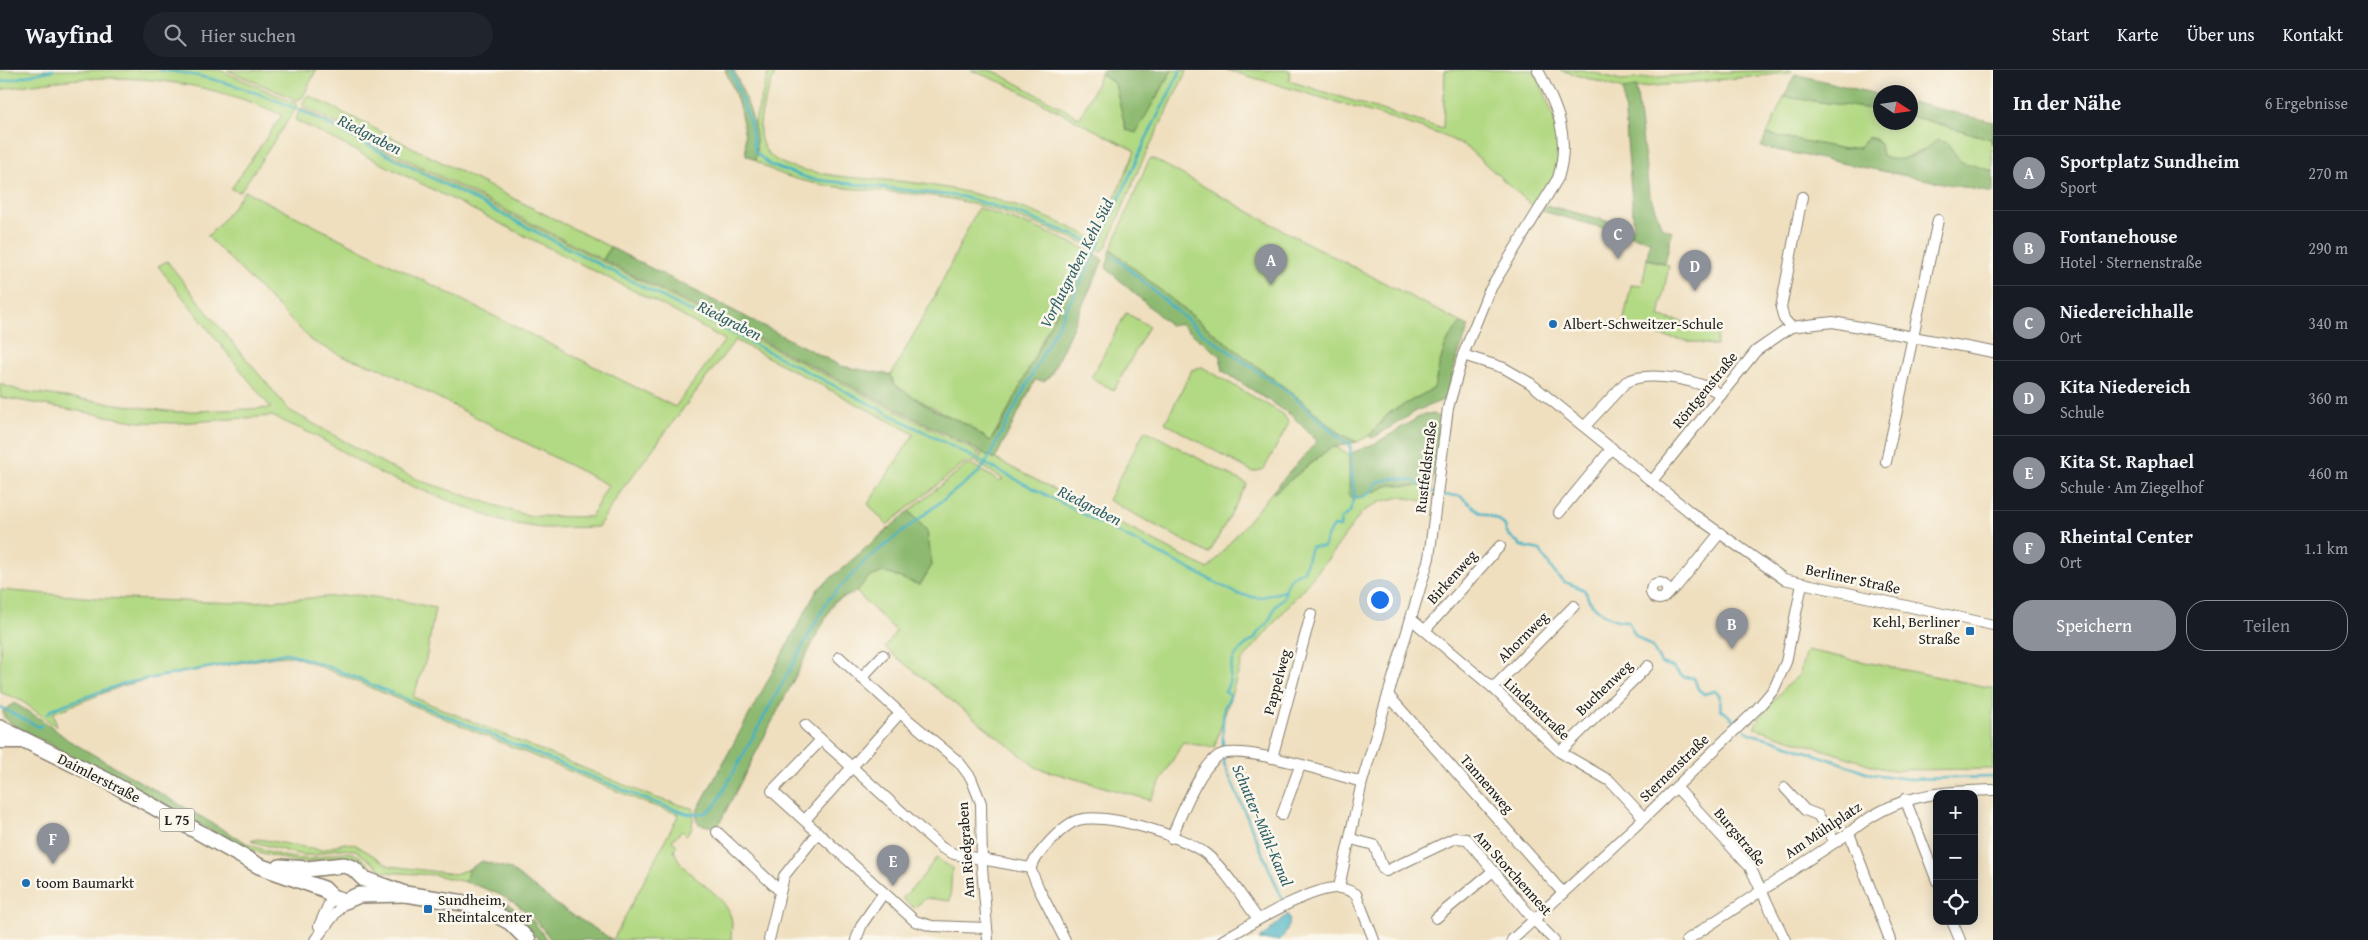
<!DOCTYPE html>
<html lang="de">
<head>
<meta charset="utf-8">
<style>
	:root { --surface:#171b24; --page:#20242c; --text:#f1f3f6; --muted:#9ea1a6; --line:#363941; --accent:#8c9099 }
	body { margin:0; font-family:"Gentium Book Plus",serif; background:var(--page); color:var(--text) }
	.controls { position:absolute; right:15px; bottom:15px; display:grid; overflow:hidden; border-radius:10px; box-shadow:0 2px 12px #0003 }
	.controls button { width:45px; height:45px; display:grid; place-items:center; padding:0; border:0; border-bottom:1px solid var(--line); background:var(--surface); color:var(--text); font:25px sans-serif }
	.compass { position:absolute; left:1873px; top:15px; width:45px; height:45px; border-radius:50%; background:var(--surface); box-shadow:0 2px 12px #0003; rotate:102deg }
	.you { position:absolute; left:1379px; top:529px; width:18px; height:18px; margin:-12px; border:4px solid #fff; border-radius:50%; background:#1a73e8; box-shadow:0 0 0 8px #1a73e833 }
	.badge { display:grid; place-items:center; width:32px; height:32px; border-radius:50%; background:var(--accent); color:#fff; font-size:16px; font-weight:700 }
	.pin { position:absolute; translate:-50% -41px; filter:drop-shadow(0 1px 2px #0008) }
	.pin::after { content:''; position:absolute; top:26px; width:18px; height:15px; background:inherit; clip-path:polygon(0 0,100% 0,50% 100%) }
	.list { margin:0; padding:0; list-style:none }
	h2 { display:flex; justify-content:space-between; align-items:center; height:65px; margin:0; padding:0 20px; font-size:21px }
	h2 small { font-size:16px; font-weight:400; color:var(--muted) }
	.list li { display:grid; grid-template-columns:32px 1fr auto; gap:15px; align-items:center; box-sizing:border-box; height:75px; padding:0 20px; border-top:1px solid var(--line) }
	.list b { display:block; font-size:19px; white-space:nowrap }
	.list p { margin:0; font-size:16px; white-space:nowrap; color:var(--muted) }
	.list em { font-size:16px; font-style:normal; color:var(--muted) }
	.actions { display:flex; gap:10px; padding:15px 20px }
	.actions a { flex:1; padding:11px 0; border:1px solid var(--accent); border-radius:20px; text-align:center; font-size:18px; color:var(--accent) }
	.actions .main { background:var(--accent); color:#fff }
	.icon { flex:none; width:28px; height:28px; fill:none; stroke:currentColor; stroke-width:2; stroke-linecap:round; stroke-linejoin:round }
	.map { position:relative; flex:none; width:1993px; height:870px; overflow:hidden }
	header { display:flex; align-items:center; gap:30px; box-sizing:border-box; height:70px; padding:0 25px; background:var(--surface); border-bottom:1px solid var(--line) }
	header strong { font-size:24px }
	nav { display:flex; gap:28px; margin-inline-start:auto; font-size:18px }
	.search { width:350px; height:45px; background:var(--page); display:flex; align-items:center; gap:12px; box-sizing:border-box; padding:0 18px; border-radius:28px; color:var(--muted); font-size:19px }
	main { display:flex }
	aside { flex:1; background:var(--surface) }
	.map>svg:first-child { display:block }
	.green { fill:#b2d983; stroke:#677a50 }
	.forest { fill:#8db971; stroke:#546a46 }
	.water { fill:#46b2c3; stroke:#316770 }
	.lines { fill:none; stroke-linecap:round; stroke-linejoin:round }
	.stream { stroke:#46b2c3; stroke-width:2.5 }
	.minor-casing { stroke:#867e6e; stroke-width:12 }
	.tertiary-casing { stroke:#867e6e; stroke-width:15 }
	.primary-casing { stroke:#867e6e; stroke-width:18 }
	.minor { stroke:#fff; stroke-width:10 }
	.tertiary { stroke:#fff; stroke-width:12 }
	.primary { stroke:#fff; stroke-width:15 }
	.poi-dot { fill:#1f6fb2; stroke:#fbf7ec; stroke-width:2 }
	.labels { text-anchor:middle; stroke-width:5; stroke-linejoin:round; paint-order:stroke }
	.shield { fill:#fbf7ec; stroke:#5f5e5a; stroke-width:1 }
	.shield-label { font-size:14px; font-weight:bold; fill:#1c1c1c }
	.poi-label { font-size:15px; fill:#1c1c1c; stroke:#fbf7ec; text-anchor:start }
	.street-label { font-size:15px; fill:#1c1c1c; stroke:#fbf7ec }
	.water-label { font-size:16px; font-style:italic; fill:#2f6067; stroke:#fbf7ec }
</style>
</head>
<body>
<header>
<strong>Wayfind</strong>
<div class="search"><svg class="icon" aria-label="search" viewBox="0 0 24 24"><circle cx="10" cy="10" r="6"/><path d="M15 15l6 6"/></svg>Hier suchen</div>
<nav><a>Start</a><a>Karte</a><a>Über uns</a><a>Kontakt</a></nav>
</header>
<main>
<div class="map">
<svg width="1993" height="870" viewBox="0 0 1993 870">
	<rect width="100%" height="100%" fill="#fbf7ec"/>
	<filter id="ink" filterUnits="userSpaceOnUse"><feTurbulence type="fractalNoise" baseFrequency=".02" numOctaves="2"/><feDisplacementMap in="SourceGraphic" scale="10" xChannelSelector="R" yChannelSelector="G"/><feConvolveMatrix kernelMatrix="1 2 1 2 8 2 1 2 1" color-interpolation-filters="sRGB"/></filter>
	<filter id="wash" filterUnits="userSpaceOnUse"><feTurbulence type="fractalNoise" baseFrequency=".0096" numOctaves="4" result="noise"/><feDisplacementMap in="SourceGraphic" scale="20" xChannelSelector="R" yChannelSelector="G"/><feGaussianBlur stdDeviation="1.12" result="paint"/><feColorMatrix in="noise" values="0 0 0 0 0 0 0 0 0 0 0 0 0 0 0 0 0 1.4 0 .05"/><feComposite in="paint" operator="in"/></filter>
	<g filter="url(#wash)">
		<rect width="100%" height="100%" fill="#efdfbf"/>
		<g class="green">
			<path d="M0,0H220L295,33L297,37L240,122L231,119L282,45C190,3 98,0 0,20Z"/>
			<path d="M227,0H316L303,27L297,30Z"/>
			<path d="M769,0H776C768,24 749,61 768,83C781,98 807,100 825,104C857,110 891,109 923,114C985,123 1041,142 1097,170L1135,81L1008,15L971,0H989L998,3L1080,48L1101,4L1115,14L1126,60L1157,28L1172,0H1187L1140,96L1106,178L1101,181C1057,161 1008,142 961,131C901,117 802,126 755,90L757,82L754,60L756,47Z"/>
			<path d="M1227,0H1290L1289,11L1443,59L1445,0H1534C1546,24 1564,67 1558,93C1555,109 1543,124 1534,137L1465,76L1444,66L1394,49Z"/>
			<path d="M1560,0H1584L1621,10L1718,2L1792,0L1790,3L1623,19Z"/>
			<path d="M308,25L610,177L603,190L305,37L302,34Z"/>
			<path d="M1784,27L1880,40V52H1910L1911,46L1991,69L1993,101L1961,92L1947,73L1929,77L1898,91L1889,90L1882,85L1880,75L1868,68L1859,78L1844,79L1767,64Z"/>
			<path d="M301,38L979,383L975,392L964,393L887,455L868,434L914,364L735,270L621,421L598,457L542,458L504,452L381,404L314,365L272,346L178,353L140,352L0,327V314L21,321L175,342L271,338L158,196L167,191L211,247L289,340L394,399L424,412L528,446L591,447L608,415L382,299L342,286L310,270L306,265L207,166L219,155L245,121L675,337L725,270L666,237L295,50Z"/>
			<path d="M1154,89L1286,162L1462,253C1443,268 1440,295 1434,318L1389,343L1369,366L1357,372C1335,364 1318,343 1300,329C1235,280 1172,231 1111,179L1149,90Z"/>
			<path d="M978,138L1032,156L1093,182C1072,207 1062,232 1047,262C1030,299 1012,337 990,371C960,348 924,336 893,314L891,305L934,228Z"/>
			<path d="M1647,189L1669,195L1659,247L1719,259L1716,276L1622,259L1631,215L1642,216Z"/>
			<path d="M1126,243L1149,256L1114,320L1091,308Z"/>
			<path d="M1202,297L1283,344L1289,353L1264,399L1253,402L1165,353L1192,300Z"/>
			<path d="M1145,360L1247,414L1209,484L1108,430Z"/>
			<path d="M1336,377L1349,384L1350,426L1357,429L1390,415L1432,417L1430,432L1400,427L1380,432L1362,442L1328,489L1242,591L1214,678L1183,672L1150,730L1037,698L885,578L896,561L856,522L868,508L883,502L920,515L932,495L927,461L909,441L965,396L973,395L999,411L1003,409L977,393L982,382L1208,499L1273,421L1274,423L1330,378Z"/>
			<path d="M0,520L96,528L239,533L356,525L399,530L435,538L426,589L413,627L653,727L694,739L692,758L686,765L682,761L672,770L677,776L674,780C683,809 721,817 731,847C733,853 731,863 731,870H613L679,744L648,734L319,596L293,586L275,587L158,607L122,616L53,643L57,657L22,631L0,622Z"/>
			<path d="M1806,580L1993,618V699L1893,700L1881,698L1755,658L1756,652L1785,617L1799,605Z"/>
			<path d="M258,769L322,780L345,773L356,775L390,796L455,804L469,799L465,812L435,805L384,802L356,780L336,779L315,785H301L251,771Z"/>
			<path d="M250,775C267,781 288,789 306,789C321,789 337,780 352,783C364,786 369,798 379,804L378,807L358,790L350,787L300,793L247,779Z"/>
			<path d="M936,788L952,798L950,831L926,828L914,838L902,828L920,810Z"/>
		</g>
		<g class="forest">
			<path d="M725,0H734C744,25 762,62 755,90L746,85C745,54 739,28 725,0Z"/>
			<path d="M1103,0H1172L1136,63L1126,60L1115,14L1101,4Z"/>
			<path d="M1795,4L1880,25V40L1784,27Z"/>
			<path d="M1636,17L1649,123L1662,158L1672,161L1665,193L1647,189L1650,171L1542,141L1546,135L1634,158L1623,19Z"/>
			<path d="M1911,32L1993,52V74L1991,69L1911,46Z"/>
			<path d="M1767,64L1844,79L1859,78L1868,67L1876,69L1880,75L1882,85C1898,97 1924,82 1937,70L1947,73L1961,92L1993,101V123L1761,77Z"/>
			<path d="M610,177L841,296L891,305L894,314L932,339L968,355L990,371L1002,354L1075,203L1093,182L1103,190L1051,305L1044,311L1035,310L995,389L603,190Z"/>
			<path d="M1111,179C1172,231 1235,280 1300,329C1318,343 1335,364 1357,372L1330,378L1274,423L1273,421L1317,371L1291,345L1223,301L1220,286L1180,254L1171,256L1106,198Z"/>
			<path d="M1462,253L1469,256L1456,291L1446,329L1418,340L1373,368L1369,366L1389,343L1434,318C1440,295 1443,268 1462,253Z"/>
			<path d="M1424,344H1433L1440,347L1432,417L1390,415L1356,429L1349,426V384L1376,373Z"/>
			<path d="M909,441L927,461L932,495L920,515L883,502L868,508L856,522L834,532L717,758L699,754L696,750L698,739L817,520Z"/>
			<path d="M14,633L47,653L68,670L250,775L247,779L217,764L10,653L4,647L3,641Z"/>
			<path d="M482,791L510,799L560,837L613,870H551C529,837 503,823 465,812L469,799Z"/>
			<path d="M500,829L533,851L547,870H539L520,850L498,833Z"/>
		</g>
		<path class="water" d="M1288,844C1293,852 1286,864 1280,870H1259Z"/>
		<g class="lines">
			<g class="stream">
				<path d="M159,0C212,5 259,22 308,44C617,206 929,362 1238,524L1258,528L1285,521"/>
				<path d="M731,0L751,56L755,82L770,95L811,109L964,127L1020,144L1099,175"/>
				<path d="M0,12L53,0"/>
				<path d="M1115,187L1202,263L1291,324L1344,372L1350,373L1354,426"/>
				<path d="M1440,425L1460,426L1480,442L1499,450L1505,456L1506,462L1521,476L1540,480C1546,490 1553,504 1563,511C1569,514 1577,516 1584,520C1588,523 1586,526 1589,530C1597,542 1614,552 1628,551L1635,565L1652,577L1661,593L1672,597L1684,607L1694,608L1698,619L1704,624L1715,621L1719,624L1721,639L1734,650"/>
				<path d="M0,637L39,657L41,655"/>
				<path d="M48,644L52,639L125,613L287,583L327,596L650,731L688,744L705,743L715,736L828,530L866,490L979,402L986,393L1093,188L1146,69L1181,0"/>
				<path d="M1745,660L1752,664L1774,670L1872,704L1909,709L1993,707"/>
				<path d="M1223,681C1223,667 1222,653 1224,639C1225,633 1230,631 1230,625L1225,622C1230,614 1230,608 1231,599C1232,585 1244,575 1255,569C1257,560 1262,560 1267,554C1275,542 1270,539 1284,527C1287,512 1288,506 1304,501L1311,477H1324L1326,468L1334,456L1340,457L1341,449L1350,442L1354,426L1361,428L1371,422L1377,412L1394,408L1414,411L1435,423"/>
				<path d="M1224,686V694L1284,833"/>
			</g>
		</g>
	</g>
	<g filter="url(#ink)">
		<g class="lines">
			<defs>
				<g id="minor">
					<path d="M1791,257L1784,249L1781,238L1802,127"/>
					<path d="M1463,285L1504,298L1530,313L1690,442L1784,509L1993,555"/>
					<path d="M1585,356L1626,312C1648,300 1702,310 1721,325"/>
					<path d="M1886,392L1938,150"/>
					<path d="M1652,411L1756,281L1791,257L1833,252L1993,282"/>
					<path d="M1559,443L1612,378"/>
					<circle cx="1659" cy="521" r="8"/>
					<path d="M1665,526L1676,517L1720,463"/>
					<path d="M1411,549L1493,618L1560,682L1610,711L1644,748"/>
					<path d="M1426,559L1500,476"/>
					<path d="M839,587L900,643L959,692L971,708L981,733L982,797L988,870"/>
					<path d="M861,608L883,585"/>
					<path d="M1493,618L1574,536"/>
					<path d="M1388,625L1563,823"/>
					<path d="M805,655L942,778L954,784L1030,798L1039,819L1065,870"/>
					<path d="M821,670L772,721L915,851L932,856L987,858"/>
					<path d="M1560,682L1648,596"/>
					<path d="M1272,688L1311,544"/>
					<path d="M1676,717L1750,797L1785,870"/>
					<path d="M1785,718L1805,740L1818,745L1835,772"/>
					<path d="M1905,729L1937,811"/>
					<path d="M1282,745L1300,696"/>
					<path d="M805,750L900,643"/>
					<path d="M717,762L780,821"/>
					<path d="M1849,763L1890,870"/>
					<path d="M1171,768C1182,744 1197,702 1218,686C1237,672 1336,705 1362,712"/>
					<path d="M1351,769L1374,775L1383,799L1386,801L1455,768L1467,769L1533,849L1554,870"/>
					<path d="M1030,798C1038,783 1062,755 1078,750C1106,742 1184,766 1206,784C1227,801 1242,828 1258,849"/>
					<path d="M1339,817L1362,712L1429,488L1448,338L1463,285L1488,223L1558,108C1571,66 1557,37 1538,0"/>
					<path d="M1436,848L1493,801"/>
					<path d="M1952,851L1960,870"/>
					<path d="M319,856L332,827"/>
					<path d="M315,870L345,831"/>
					<path d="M769,870L784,806L818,763"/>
					<path d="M856,870L862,854L883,824"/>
					<path d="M1223,870C1249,855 1310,817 1338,818C1345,818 1350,821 1356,824L1374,870"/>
					<path d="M1512,870L1644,748L1757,639L1774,619L1786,592L1802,514"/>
					<path d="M1687,870L1849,763C1895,724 1936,722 1993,720"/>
				</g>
				<path id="tertiary" d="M0,672H25"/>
				<g id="primary">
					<path d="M0,658L106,710L259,796L324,819L332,827L345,831L359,825L405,824"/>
					<path d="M280,797L307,799L344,795L353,798L364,809L405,824L464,833L485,839L510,852L528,870"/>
				</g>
			</defs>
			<use href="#minor" class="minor-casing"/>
			<use href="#tertiary" class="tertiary-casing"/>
			<use href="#primary" class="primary-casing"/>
			<use href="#minor" class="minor"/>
			<use href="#tertiary" class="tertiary"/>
			<use href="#primary" class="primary"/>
		</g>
	</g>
	<g class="poi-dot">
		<circle cx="1553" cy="254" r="5"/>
		<rect x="1965" y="556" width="10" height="10" rx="2.5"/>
		<circle cx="26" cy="813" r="5"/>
		<rect x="423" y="834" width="10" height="10" rx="2.5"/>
	</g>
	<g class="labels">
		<rect class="shield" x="159.5" y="738.5" width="35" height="23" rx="4"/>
		<g class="shield-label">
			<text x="177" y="755">L 75</text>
		</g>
		<g class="poi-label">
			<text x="1563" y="259">Albert-Schweitzer-Schule</text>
			<text x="1960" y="557" text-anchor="end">Kehl, Berliner<tspan x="1960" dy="17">Straße</tspan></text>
			<text x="36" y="818">toom Baumarkt</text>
			<text x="438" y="835">Sundheim,<tspan x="438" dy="17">Rheintalcenter</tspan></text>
		</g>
		<g class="street-label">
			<text transform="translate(1705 320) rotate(-51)" y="5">Röntgenstraße</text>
			<text transform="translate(1426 397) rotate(-83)" y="5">Rustfeldstraße</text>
			<text transform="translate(1452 507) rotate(-48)" y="5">Birkenweg</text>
			<text transform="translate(1853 509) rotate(12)" y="5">Berliner Straße</text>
			<text transform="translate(1523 567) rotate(-45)" y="5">Ahornweg</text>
			<text transform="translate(1277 612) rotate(-75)" y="5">Pappelweg</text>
			<text transform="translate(1604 618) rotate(-44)" y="5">Buchenweg</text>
			<text transform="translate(1537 639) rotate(43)" y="5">Lindenstraße</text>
			<text transform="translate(1674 698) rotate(-44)" y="5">Sternenstraße</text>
			<text transform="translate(99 708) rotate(27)" y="5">Daimlerstraße</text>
			<text transform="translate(1487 714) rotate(49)" y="5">Tannenweg</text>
			<text transform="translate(1823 760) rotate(-34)" y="5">Am Mühlplatz</text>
			<text transform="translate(1740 767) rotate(50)" y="5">Burgstraße</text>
			<text transform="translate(966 780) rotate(-94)" y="5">Am Riedgraben</text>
			<text transform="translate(1513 803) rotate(48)" y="5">Am Storchennest</text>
		</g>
		<g class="water-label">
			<text transform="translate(370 64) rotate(27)" y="6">Riedgraben</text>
			<text transform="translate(1076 193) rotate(-63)" y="6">Vorflutgraben Kehl Süd</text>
			<text transform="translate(730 250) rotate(27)" y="6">Riedgraben</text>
			<text transform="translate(1090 435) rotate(27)" y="6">Riedgraben</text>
			<text transform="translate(1263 755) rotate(67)" y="6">Schutter-Mühl-Kanal</text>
		</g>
	</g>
</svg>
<div class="controls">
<button>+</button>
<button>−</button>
<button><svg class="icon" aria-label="locate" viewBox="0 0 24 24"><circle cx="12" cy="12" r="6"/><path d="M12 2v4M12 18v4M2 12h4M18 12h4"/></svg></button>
</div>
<svg class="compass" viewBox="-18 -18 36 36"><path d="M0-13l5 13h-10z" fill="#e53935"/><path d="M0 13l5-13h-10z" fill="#9ea1a6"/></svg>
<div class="you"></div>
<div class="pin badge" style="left:1271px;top:215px">A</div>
<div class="pin badge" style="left:1732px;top:579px">B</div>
<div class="pin badge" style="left:1618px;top:189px">C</div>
<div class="pin badge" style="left:1695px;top:221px">D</div>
<div class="pin badge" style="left:893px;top:816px">E</div>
<div class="pin badge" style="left:53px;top:794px">F</div>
</div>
<aside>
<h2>In der Nähe<small>6 Ergebnisse</small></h2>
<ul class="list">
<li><span class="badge">A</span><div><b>Sportplatz Sundheim</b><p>Sport</p></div><em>270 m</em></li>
<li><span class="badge">B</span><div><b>Fontanehouse</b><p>Hotel · Sternenstraße</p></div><em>290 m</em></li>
<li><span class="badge">C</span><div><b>Niedereichhalle</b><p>Ort</p></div><em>340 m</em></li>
<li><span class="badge">D</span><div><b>Kita Niedereich</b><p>Schule</p></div><em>360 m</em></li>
<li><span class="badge">E</span><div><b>Kita St. Raphael</b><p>Schule · Am Ziegelhof</p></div><em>460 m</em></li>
<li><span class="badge">F</span><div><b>Rheintal Center</b><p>Ort</p></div><em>1.1 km</em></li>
</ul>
<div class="actions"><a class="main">Speichern</a><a>Teilen</a></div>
</aside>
</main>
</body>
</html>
